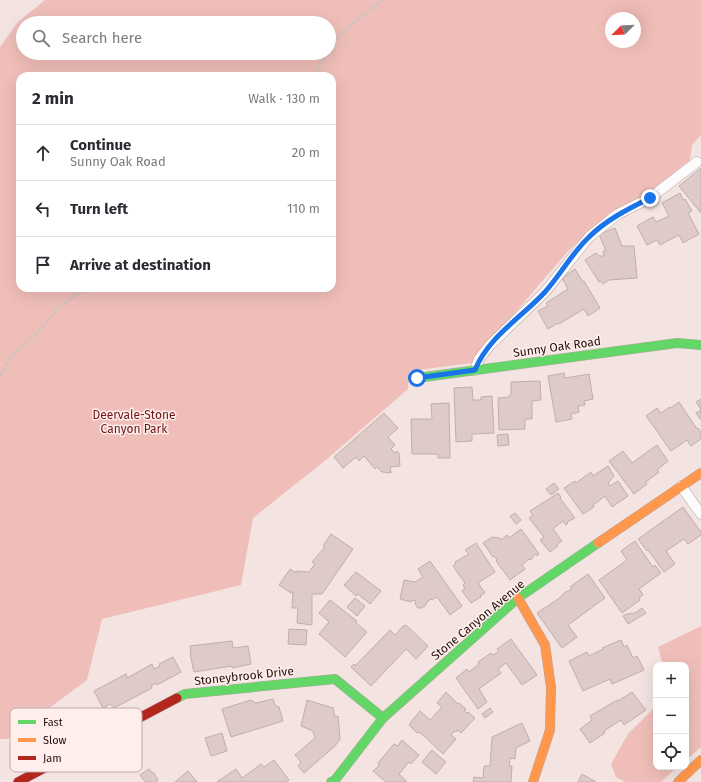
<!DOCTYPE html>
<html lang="en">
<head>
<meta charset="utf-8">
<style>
	:root { --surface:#fff; --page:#f7f7f7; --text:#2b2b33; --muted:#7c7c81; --line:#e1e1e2 }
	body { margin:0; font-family:"Fira Sans",sans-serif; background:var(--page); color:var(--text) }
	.controls { position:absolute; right:12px; bottom:12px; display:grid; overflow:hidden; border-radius:8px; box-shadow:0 4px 16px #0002 }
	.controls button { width:36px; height:36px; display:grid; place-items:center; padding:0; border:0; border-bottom:1px solid var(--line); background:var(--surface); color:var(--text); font:20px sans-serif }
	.compass { position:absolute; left:605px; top:12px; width:36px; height:36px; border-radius:50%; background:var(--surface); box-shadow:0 4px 16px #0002; rotate:246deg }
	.stop { position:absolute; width:12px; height:12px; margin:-9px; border:3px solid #1a73e8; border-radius:50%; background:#fff }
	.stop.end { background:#1a73e8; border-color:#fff; box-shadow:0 1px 4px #0008 }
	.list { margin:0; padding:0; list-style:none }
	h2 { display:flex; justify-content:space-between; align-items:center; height:52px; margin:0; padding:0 16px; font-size:17px }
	h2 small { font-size:13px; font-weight:400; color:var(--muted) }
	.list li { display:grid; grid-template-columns:26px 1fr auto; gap:12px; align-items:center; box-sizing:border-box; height:56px; padding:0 16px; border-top:1px solid var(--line) }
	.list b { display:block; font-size:15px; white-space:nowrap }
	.list p { margin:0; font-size:13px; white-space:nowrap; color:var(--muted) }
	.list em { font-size:13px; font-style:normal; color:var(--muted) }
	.icon { flex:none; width:22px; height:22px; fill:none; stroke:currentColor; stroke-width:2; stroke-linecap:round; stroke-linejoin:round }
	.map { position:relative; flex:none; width:701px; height:782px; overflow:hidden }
	.search { position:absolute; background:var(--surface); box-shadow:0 4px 16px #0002; left:16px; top:16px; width:320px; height:44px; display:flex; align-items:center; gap:10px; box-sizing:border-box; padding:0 14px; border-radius:22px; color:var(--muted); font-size:15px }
	.panel { position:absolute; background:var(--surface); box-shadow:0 4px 16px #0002; left:16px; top:72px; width:320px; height:220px; border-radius:12px }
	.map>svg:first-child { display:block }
	.green { fill:#f0beb8; fill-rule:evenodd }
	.building { fill:#decac7; stroke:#c0aeac }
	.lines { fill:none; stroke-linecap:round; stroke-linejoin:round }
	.lane-casing { stroke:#b6a4a2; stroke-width:11 }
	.fast-casing { stroke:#b6a4a2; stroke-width:10 }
	.slow-casing { stroke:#b6a4a2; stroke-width:10 }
	.jam-casing { stroke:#b6a4a2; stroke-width:10 }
	.path { stroke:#ccc4c4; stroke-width:2.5; stroke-dasharray:4 2; stroke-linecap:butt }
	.lane { stroke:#fdfbfb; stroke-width:10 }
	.fast { stroke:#63d668; stroke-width:9 }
	.slow { stroke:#ff974d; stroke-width:9 }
	.jam { stroke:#b3261e; stroke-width:9 }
	.route { stroke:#1a73e8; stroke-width:5 }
	.labels { text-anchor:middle; stroke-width:3; stroke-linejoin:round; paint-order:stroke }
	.street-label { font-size:12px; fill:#250d0b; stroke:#feefed }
	.park-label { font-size:12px; fill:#721513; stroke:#feefed }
	.key { fill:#feefed; stroke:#bdaba9; stroke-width:1 }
	.key-label { font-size:11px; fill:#250d0b }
</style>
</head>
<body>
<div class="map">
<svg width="701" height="782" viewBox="0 0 701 782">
	<rect width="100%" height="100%" fill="#f3e4e2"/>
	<g class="green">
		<path d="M45,0H701V135L692,145L690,160L645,196L611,212L569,250L472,363L410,371L408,389L327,459L253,518L241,585L102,619L87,680L8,739H0V47L18,22ZM611,18H635V42H611ZM23,23H329V53H23ZM20,76H332V288H20Z"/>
		<path d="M701,626V747L686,760V665H663L658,647Z"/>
		<path d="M656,706V767H677L661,782H625L616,777L611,764L628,734Z"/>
	</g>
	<g class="building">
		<path d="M701,168V213L679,186Z"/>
		<path d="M680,193L683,200L685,199L692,211L688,213L699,234L683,243L679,235L660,245L657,240L647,245L637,226L653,217L656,222L669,216L662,203Z"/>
		<path d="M615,228L622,246H634L637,278L609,280L603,284L601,281L599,282L585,260L596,253L599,256H604L603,251H606L599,234Z"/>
		<path d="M575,269L583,282L584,281L600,308L588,316L584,309L559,324L558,323L548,329L538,311L548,306L546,303L568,289L562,278Z"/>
		<path d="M564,373L565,378L589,374L593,399L584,401L585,405L578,406L579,412L571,414L572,419L556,422L548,376Z"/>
		<path d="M540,381L541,400L532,401V419H525V429L499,430L498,398L509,397L511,393V382Z"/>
		<path d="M472,387L473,400H481V397L492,396L494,433L472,434V441L456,442L454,388Z"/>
		<path d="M701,399V420L696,413L701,410L696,402Z"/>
		<path d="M679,402L697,429L698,428L701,432V439L691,446L687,440L671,451L646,416L657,408L661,413L670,407L671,408Z"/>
		<path d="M449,403L450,458H438V454H412L411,419H432L431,404Z"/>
		<path d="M384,413L398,428L388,437L395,445L391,449L395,453L397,451L399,454L400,466L390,467L391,473L382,472L377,467L375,469L364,456L359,461L356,457L343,468L334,457Z"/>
		<path d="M508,434L509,445L498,446L497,435Z"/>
		<path d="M657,445L668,461L657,470L659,472L646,482L647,484L634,494L609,461L623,451L632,463Z"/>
		<path d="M608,466L614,476L608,483L610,486L618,481L628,496L612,507L605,496L593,505L594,507L583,514L564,488L575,481L576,483L591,472L593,476Z"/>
		<path d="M554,483L559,489L551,495L546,489Z"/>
		<path d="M558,493L561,497L560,498L575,518L567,522L568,523L566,525L563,521L553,529L562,541L557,544L558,546L550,552L540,540L544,537L529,518L533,515L530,511Z"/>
		<path d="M683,507L701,532V535L688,544L684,539L666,551L675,564L664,572L648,550L647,551L638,539Z"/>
		<path d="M515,513L521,520L516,524L510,516Z"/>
		<path d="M521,529L539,554L537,556L536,554L532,557L533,558L530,560L529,559L522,565L525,569L510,580L496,561L497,560L494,556L493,557L483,543L492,537L500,538L501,540L507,535L509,538Z"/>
		<path d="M331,534L353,549L322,594H312V625L297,623L298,608H292L293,592H291V593L279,585L290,569L296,573V571L309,572L315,564L312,562L325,547L323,546Z"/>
		<path d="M635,541L653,567L655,565L661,573L639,589L643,595L639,598L640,600L622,613L599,580L627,560L621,551Z"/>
		<path d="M476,543L495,572L478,583L485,593L480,596L481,597L471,603L462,591L465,589L463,585L465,583L453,566L456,563L455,562L469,554L465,550Z"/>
		<path d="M430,561L462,606L450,615L437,597L432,600L431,599L427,602L426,605L422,608H418L415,604L416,601L412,600L411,602L400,599L404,580L415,582L423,577L418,569Z"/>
		<path d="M356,572L381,591L370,604L358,594L356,596L344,585Z"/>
		<path d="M588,574L605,598L568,625L577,637L562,648L537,613L561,597L564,593L572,589L570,587Z"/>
		<path d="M355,598L365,606L357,616L347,607Z"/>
		<path d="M330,600L357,621L356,623L367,632L345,657L319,634L329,622L319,613Z"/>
		<path d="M642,608L646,613L628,624L623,616L627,614L635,613Z"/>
		<path d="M404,625L405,626L406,625L428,646L416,659L406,649L371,686L351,667L354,664L355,666L390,630L395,635Z"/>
		<path d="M289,629L307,630L306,645L288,644Z"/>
		<path d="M511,639L537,675L522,685L506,663L498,669L501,673L479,689L487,702L478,709L456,678L467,669L469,672L479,664L478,662L491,653L493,655L499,651L497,649Z"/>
		<path d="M621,640L624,647L627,645L633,658L637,656L644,670L612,684L610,679L583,691L569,661L587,652L589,656L603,649L602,648Z"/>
		<path d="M232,641L233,648L248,646L251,664L232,668V666L194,672L190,654H191L190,646Z"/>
		<path d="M173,657L181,672L157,685L156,683L151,686L152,688L114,708L110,704L105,707L106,709L104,710L94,691L126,674L127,678L152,664L154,669L160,666L159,664Z"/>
		<path d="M446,692L458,704L459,703L466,709L464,710L467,713L468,712L475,718L461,733L458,730L456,732L455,731L451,735L456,739L443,754L422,734L418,732L417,733L409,725L411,723H410L420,711L430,720L442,707L437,703Z"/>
		<path d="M632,692L646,710L624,725L621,720L604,731L605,733L590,743L580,729L592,720L590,716L612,703L618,700V701Z"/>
		<path d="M273,699L275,705L279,707L283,721L231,737L222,709L251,700L256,703Z"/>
		<path d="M307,700L333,708L335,717L338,716L340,739L335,746L304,773L298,766L301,762L295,755L315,738L313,731L301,726Z"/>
		<path d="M490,708L493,712L485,718L482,714Z"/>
		<path d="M522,723L530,741L516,748L515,759L510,758L509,766H512L511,782H473L474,777L483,778L484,766H490L492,737Z"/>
		<path d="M222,733L227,751L211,756L205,738Z"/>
		<path d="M402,740L419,755L411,764L409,762L399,774L407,782H386L373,771L379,766L378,763L394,744L398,746Z"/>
		<path d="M432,750L446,762L436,774L422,762Z"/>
		<path d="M274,760L289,780L286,782H217L236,769L242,778L261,764L264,767Z"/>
		<path d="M149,769L152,773L153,772L157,778L158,780L156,782H145L140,775Z"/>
		<path d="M188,771L197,782H175Z"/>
		<path d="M582,774L596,782H578Z"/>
	</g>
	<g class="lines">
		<defs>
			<g id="lane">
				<path d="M475,370L479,359L490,345L545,292L589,237L618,214L650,198L697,162"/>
				<path d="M681,486L701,514"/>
			</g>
			<g id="fast">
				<path d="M417,378L677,343L701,345"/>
				<path d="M177,698L185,694L335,679L383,718"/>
				<path d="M331,782L335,780L383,718L518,598L598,543"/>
			</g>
			<g id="slow">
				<path d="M598,543L701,473"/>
				<path d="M518,598L545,645L551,687L550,730L533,782"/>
				<path d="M678,782L701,760"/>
			</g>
			<path id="jam" d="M18,782L177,698"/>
		</defs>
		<use href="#lane" class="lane-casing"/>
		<use href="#fast" class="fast-casing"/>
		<use href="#slow" class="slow-casing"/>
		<use href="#jam" class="jam-casing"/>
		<g class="path">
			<path d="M313,76L322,61L330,53L335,43L341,34L382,0"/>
			<path d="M0,376L9,360L27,341L33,338L59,307L87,288"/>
		</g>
		<use href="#lane" class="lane"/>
		<use href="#fast" class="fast"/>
		<use href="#slow" class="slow"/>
		<use href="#jam" class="jam"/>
	</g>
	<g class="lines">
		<path class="route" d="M417,378L475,370C488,337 522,317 545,292C561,274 572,253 589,237C606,220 628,209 650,198"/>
	</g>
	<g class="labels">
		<g class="street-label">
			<text transform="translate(557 347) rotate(-8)" y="4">Sunny Oak Road</text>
			<text transform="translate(478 620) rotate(-40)" y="4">Stone Canyon Avenue</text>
			<text transform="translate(244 676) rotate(-6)" y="4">Stoneybrook Drive</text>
		</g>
		<g class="park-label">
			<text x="134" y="419">Deervale-Stone<tspan x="134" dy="14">Canyon Park</tspan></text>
		</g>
	</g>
	<rect x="10" y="708" width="132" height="64" rx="6" class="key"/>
	<rect x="18" y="720" width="18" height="4" fill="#63d668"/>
	<rect x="18" y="738" width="18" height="4" fill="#ff974d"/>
	<rect x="18" y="756" width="18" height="4" fill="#b3261e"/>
	<g class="key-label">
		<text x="43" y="726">Fast</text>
		<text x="43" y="744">Slow</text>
		<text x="43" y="762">Jam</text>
	</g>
</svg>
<div class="controls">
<button>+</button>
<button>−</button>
<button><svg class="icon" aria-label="locate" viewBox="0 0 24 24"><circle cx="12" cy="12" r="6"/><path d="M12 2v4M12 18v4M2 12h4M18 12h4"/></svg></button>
</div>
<svg class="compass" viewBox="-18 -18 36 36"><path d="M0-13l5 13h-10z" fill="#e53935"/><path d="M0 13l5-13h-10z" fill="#7c7c81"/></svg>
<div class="stop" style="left:417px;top:378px"></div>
<div class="stop end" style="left:650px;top:198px"></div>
<div class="search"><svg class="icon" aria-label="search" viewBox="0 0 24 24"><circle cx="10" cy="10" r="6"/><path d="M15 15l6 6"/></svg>Search here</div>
<section class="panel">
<h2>2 min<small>Walk · 130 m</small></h2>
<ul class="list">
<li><svg class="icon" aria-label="ahead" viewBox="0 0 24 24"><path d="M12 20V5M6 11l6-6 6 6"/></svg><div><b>Continue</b><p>Sunny Oak Road</p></div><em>20 m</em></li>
<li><svg class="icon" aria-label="left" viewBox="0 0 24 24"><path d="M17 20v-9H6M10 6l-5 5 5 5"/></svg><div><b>Turn left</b></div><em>110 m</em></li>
<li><svg class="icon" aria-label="arrive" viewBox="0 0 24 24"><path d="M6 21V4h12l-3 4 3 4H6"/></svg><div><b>Arrive at destination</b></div></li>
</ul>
</section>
</div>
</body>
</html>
